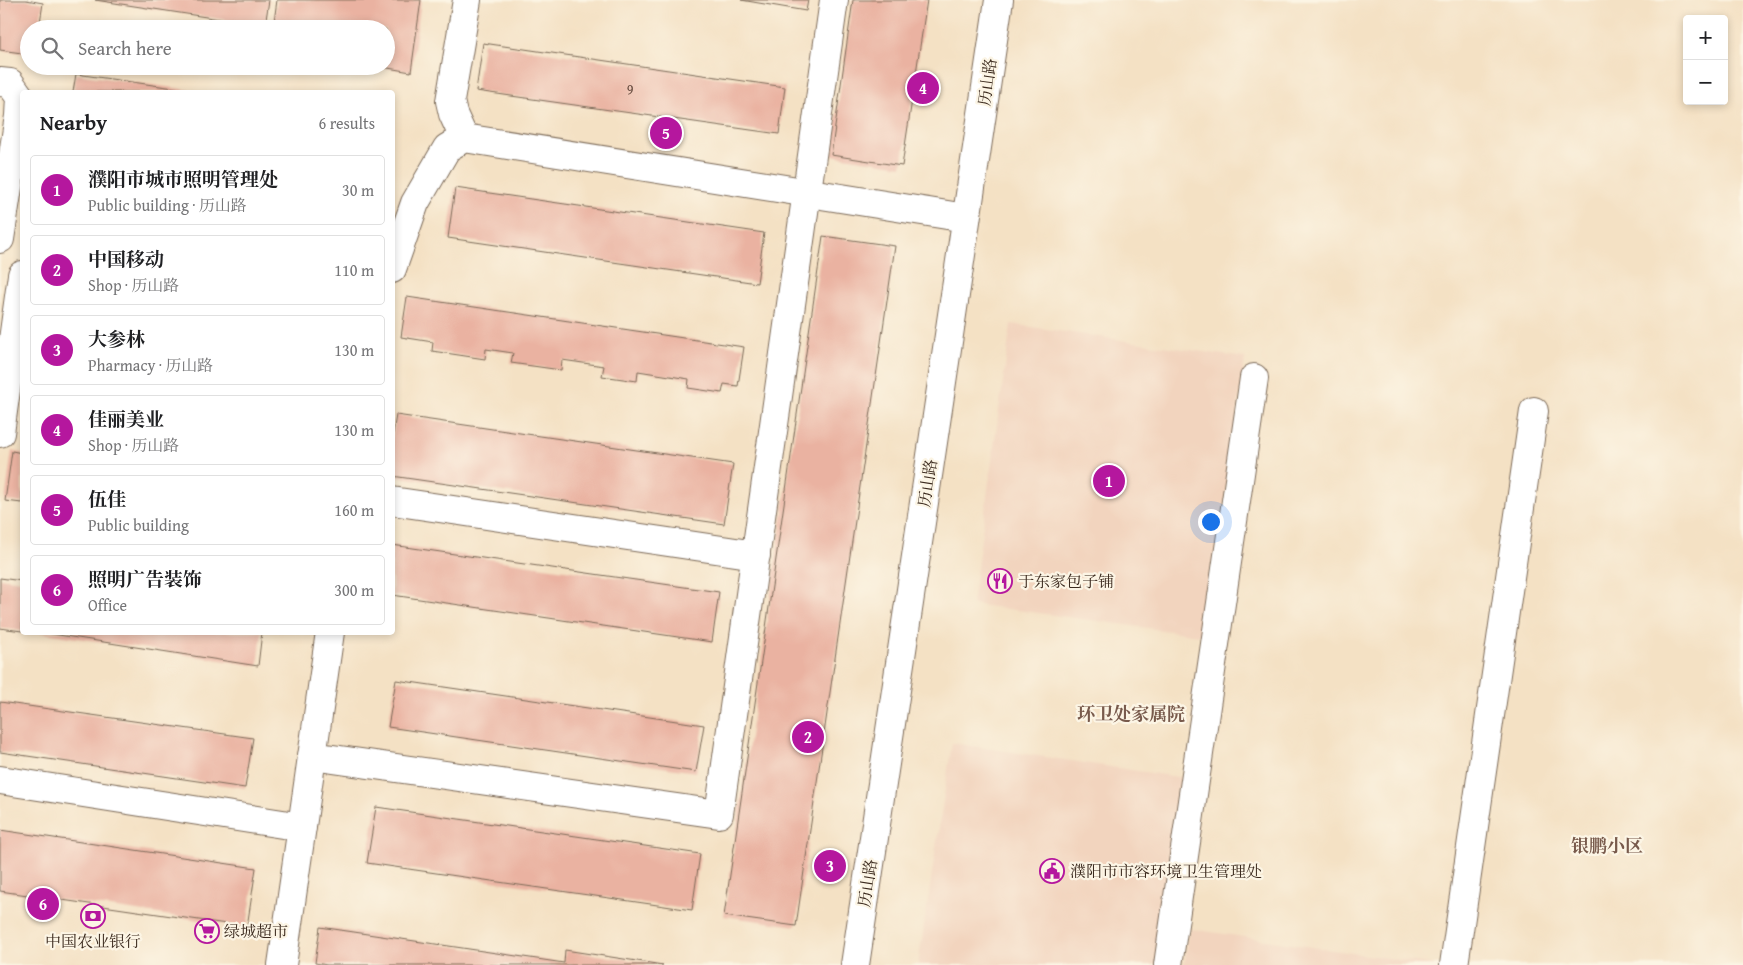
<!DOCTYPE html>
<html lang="en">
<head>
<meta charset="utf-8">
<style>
	:root { --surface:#fff; --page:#f6f6f6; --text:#202124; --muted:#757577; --line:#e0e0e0; --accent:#b5179e }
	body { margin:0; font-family:"Gentium Book Plus","Noto Serif SC",serif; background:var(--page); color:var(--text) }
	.controls { position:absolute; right:15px; top:15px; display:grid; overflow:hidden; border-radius:5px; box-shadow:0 2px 8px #0003 }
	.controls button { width:45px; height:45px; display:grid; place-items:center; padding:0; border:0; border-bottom:1px solid var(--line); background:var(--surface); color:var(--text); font:25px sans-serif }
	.you { position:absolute; left:1210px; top:521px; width:18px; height:18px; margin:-12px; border:4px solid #fff; border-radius:50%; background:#1a73e8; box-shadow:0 0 0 8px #1a73e833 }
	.badge { display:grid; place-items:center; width:32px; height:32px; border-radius:50%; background:var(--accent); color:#fff; font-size:16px; font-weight:700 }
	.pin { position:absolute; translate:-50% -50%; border:2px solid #fff; box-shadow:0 1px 5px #0006 }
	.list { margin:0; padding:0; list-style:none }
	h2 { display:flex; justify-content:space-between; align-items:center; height:65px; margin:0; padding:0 20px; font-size:21px }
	h2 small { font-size:16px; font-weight:400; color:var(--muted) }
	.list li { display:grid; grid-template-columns:32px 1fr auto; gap:15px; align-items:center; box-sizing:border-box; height:70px; margin:0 10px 10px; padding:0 10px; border:1px solid var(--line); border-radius:5px }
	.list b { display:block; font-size:19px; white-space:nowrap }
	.list p { margin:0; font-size:16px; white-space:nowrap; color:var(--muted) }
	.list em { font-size:16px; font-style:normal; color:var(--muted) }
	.icon { flex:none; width:28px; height:28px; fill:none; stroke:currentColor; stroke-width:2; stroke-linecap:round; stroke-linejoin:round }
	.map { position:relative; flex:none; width:1743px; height:965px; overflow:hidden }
	.search { position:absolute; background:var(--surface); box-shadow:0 2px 8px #0003; left:20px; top:20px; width:375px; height:55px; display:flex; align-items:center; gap:12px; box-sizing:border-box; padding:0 18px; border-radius:28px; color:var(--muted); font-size:19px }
	.panel { position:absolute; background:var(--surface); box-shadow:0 2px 8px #0003; left:20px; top:90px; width:375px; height:545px; border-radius:5px }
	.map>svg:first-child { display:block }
	.built { fill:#f2d4be }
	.building { fill:#eab2a1 }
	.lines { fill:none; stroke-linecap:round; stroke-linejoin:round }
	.minor-casing { stroke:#7c6a58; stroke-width:30 }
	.minor { stroke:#fff; stroke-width:28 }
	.labels { text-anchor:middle; stroke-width:4.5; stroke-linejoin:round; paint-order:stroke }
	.number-label { font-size:14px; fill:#674c3f }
	.street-label { font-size:16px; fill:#3b2a1e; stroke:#fcf5e5 }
	.poi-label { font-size:16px; fill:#3b2a1e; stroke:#fcf5e5; text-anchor:start }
	.neighbourhood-label { font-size:18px; font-weight:bold; fill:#785a4c; stroke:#fcf5e5 }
</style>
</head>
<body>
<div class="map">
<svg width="1743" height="965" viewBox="0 0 1743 965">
	<rect width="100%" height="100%" fill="#fcf5e5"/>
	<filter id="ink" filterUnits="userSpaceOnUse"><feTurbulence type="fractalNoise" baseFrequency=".02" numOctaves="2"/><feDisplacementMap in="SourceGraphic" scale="10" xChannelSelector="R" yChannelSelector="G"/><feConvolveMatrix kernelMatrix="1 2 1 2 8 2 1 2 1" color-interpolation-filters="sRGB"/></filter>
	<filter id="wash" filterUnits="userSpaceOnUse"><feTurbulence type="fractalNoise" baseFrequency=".0096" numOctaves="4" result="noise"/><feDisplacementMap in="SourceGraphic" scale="20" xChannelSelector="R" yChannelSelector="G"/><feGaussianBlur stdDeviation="1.12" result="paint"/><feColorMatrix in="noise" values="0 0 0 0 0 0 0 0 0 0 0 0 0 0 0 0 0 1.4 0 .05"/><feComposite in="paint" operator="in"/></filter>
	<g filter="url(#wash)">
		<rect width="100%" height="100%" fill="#f4e1c4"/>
		<g class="built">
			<path d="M1011,324L1245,358L1206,636L972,604Z"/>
			<path d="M952,743L1184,778L1157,965H918Z"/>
			<path d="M1190,929L1435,965H1184Z"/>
		</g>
		<g id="blocks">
			<g class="building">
				<path d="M0,0H26L43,3L39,29H29V54L0,50Z"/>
				<path d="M95,0H269L265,26Z"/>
				<path d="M277,0H421L411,72L382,67L386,66V29H273Z"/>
				<path d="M741,0H808L806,11Z"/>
				<path d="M853,0H927L902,166L831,155Z"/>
				<path d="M483,43L785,87L779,134L476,91Z"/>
				<path d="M76,74L195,91V92H73Z"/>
				<path d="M455,188L764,233L757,283L448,238Z"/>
				<path d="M823,236L895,246L796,926L724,916Z"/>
				<path d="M407,297L744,347L738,386L724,384L722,393L688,388L689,379L638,371L637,381L602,376L604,366L562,360L561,370L511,363L513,353L486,349L485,359L432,351L433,342L401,337Z"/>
				<path d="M396,415L733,464L724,524L392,476V439Z"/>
				<path d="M12,451L22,453V503L5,501Z"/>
				<path d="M392,545L719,592L712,642L392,595Z"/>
				<path d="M0,578L22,581V631L0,628Z"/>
				<path d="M39,632H262L258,666Z"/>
				<path d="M396,680L704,725L696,772L388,727Z"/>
				<path d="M0,702L253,738L245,788L0,752Z"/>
				<path d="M376,807L700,854L692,910L367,863Z"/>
				<path d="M0,830L256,868L247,927L0,891Z"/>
				<path d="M320,927L564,963L565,950L663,965H327L315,963Z"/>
			</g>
		</g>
	</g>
	<g filter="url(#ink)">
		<use href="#blocks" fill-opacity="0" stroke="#7c6a58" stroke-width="1"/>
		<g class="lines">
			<defs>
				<g id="minor">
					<path d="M0,82L10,83L20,97L19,116L0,239"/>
					<path d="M464,138L453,114L450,101L467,0"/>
					<path d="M392,269L415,203L447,148L464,138L966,218"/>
					<path d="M0,433L22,275"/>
					<path d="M392,501L756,555"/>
					<path d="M312,756L719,814L834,0"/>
					<path d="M0,780L302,827"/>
					<path d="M282,965L330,632"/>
					<path d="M855,965L999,0"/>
					<path d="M1168,965L1254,378"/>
					<path d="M1454,965L1534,411"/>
				</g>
			</defs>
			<use href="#minor" class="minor-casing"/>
			<use href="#minor" class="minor"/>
		</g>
	</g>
	<defs>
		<symbol id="restaurant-ring" viewBox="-11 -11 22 22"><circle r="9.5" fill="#fcf5e5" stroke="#b5179e" stroke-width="1.5"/><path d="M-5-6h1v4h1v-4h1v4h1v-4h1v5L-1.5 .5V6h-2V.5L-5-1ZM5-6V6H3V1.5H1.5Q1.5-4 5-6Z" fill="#b5179e"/></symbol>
		<symbol id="civic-ring" viewBox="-11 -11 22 22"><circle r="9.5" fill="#fcf5e5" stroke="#b5179e" stroke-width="1.5"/><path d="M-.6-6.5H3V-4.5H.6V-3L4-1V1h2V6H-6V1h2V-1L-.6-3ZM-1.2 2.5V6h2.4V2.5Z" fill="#b5179e"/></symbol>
		<symbol id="bank-ring" viewBox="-11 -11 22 22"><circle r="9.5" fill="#fcf5e5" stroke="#b5179e" stroke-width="1.5"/><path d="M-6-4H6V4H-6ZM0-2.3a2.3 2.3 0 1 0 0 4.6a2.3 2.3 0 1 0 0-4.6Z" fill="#b5179e"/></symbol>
		<symbol id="supermarket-ring" viewBox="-11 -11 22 22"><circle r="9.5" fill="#fcf5e5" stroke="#b5179e" stroke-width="1.5"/><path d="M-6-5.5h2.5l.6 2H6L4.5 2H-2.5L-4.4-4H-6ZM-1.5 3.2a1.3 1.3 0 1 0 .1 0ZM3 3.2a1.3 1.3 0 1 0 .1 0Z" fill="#b5179e"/></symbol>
	</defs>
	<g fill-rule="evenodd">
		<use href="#restaurant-ring" x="986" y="567" width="28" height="28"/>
		<use href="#civic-ring" x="1038" y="857" width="28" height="28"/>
		<use href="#bank-ring" x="79" y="902" width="28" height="28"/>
		<use href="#supermarket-ring" x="193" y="917" width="28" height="28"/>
	</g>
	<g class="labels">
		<g class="number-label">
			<text x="630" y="94">9</text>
		</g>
		<g class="street-label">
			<text transform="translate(987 82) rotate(-82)" y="6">历山路</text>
			<text transform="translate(927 483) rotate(-81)" y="6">历山路</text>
			<text transform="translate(867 883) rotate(-81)" y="6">历山路</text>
		</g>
		<g class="poi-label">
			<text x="1018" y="587">于东家包子铺</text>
			<text x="1070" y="877">濮阳市市容环境卫生管理处</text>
			<text x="224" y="937">绿城超市</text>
			<text x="93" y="947" text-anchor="middle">中国农业银行</text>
		</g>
		<g class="neighbourhood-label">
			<text x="1131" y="720">环卫处家属院</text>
			<text x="1607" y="852">银鹏小区</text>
		</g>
	</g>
</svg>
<div class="controls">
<button>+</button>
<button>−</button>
</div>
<div class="you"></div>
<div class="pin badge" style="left:1109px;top:481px">1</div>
<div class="pin badge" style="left:808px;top:737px">2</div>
<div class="pin badge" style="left:830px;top:866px">3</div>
<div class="pin badge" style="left:923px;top:88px">4</div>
<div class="pin badge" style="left:666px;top:133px">5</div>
<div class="pin badge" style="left:43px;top:904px">6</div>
<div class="search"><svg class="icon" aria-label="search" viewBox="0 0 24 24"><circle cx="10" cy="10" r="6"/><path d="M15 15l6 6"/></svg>Search here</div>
<section class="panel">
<h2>Nearby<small>6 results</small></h2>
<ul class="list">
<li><span class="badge">1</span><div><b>濮阳市城市照明管理处</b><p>Public building · 历山路</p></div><em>30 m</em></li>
<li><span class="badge">2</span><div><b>中国移动</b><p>Shop · 历山路</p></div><em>110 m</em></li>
<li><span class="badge">3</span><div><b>大参林</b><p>Pharmacy · 历山路</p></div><em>130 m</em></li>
<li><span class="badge">4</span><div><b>佳丽美业</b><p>Shop · 历山路</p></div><em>130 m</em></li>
<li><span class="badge">5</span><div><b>伍佳</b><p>Public building</p></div><em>160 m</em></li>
<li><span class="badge">6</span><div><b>照明广告装饰</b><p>Office</p></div><em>300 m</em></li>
</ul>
</section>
</div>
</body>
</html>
